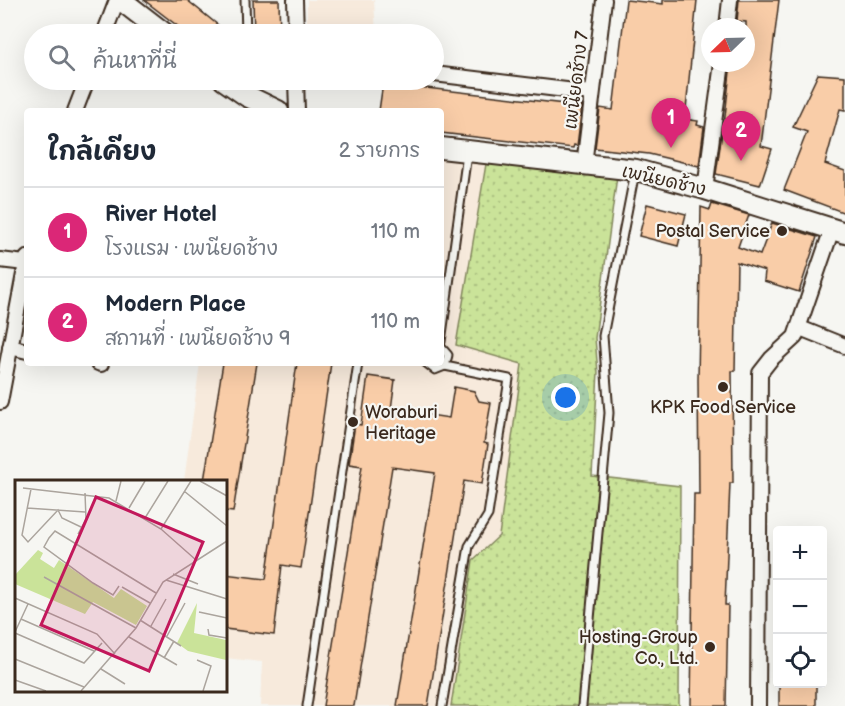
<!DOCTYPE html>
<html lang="th">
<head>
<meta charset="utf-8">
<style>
	:root { --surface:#fff; --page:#f6f6f7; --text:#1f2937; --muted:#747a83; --line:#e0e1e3; --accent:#db2777 }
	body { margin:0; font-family:"Balsamiq Sans","Playpen Sans Thai",sans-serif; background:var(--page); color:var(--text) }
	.controls { position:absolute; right:18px; bottom:18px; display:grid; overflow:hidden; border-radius:6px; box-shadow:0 6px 24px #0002 }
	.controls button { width:54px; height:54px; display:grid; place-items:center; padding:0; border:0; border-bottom:2px solid var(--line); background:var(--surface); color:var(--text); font:30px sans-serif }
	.compass { position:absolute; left:701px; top:18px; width:54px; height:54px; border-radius:50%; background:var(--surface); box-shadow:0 6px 24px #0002; rotate:247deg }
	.you { position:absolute; left:566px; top:398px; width:21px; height:21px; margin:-15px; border:4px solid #fff; border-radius:50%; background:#1a73e8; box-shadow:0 0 0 9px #1a73e833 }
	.badge { display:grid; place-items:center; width:39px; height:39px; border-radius:50%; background:var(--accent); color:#fff; font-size:20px; font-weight:700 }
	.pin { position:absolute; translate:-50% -50px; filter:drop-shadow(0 2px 3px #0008) }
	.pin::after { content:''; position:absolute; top:32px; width:21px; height:18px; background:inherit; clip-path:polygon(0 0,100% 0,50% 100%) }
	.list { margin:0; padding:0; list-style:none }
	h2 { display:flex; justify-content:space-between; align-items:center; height:78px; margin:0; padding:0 24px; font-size:26px }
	h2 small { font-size:20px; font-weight:400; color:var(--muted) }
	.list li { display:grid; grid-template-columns:39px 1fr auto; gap:18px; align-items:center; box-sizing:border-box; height:90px; padding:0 24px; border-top:2px solid var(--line) }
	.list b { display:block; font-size:22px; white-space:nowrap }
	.list p { margin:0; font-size:20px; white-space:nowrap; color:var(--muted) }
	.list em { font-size:20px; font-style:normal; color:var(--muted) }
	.icon { flex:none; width:33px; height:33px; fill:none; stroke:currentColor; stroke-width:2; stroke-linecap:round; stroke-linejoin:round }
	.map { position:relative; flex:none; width:845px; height:706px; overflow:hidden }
	.search { position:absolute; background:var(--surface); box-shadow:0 6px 24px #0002; left:24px; top:24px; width:420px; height:66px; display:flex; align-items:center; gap:15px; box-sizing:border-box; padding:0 21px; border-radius:33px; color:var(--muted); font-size:22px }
	.panel { position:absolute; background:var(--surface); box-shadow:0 6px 24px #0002; left:24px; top:108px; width:420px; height:258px; border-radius:6px }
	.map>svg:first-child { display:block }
	.built { fill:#f7eadc }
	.grass { fill:url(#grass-dots); stroke:#82865c; stroke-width:1.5 }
	.building { fill:#f9cda8; stroke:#3b2a1e; stroke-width:1.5 }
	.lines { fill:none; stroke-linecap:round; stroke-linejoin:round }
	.lane-casing { stroke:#3b2a1e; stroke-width:11 }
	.street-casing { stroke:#3b2a1e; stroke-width:18 }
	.secondary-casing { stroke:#3b2a1e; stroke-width:24 }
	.lane { stroke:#f6f6f2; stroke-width:7 }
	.street { stroke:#f6f6f2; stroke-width:14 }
	.secondary { stroke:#f6f6f2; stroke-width:20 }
	.poi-dot { fill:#3b2a1e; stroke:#f6f6f2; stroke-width:2 }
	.labels { text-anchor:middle; stroke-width:4.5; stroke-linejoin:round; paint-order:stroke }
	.street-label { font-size:18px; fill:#3b2a1e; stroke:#f6f6f2 }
	.poi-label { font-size:18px; fill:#3b2a1e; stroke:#f6f6f2; text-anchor:end }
	.inset-road { fill:none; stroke:#aba49d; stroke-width:1.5 }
	.view { fill:#c2185b; fill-opacity:0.15; stroke:#c2185b; stroke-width:3 }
	.inset-edge { fill:none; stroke:#3b2a1e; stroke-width:3 }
</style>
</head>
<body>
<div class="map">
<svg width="845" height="706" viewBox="0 0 845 706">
	<defs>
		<pattern id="grass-dots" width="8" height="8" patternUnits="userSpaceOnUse" patternTransform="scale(1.5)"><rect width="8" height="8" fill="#cae399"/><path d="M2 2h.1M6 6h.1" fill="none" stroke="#aec383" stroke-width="1.8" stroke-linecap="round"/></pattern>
	</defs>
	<rect width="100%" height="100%" fill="#f6f6f2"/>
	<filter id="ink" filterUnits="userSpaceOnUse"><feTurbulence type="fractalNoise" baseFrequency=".0167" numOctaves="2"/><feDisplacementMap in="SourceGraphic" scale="12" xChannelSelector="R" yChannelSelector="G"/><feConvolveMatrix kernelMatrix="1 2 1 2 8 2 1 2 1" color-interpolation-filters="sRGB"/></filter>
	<g filter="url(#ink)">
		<g class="built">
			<path d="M307,0H374L376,34H307Z"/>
			<path d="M441,158L486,164L456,345L522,363L499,536L473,560L451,706H260L262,662L225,658V481H184L200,363H441Z"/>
		</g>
		<path class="grass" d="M486,164L617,176L595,338L598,372L592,476L680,486L679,706H451L473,560L499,536L522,364L456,345Z"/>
		<g class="building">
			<path d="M144,0H187L229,34H188Z"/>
			<path d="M253,0H279L280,34H254Z"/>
			<path d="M626,0L663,4V0H697L685,119L698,121L697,125L704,127L699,166L649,154L595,148L600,108L613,110Z"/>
			<path d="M739,0H779L761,146L772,149L760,185L716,174L722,133L723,134L731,63H746V22L737,21Z"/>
			<path d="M818,74L845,76V110L840,109L825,164L845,171V213L784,190L807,132L793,127Z"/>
			<path d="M383,83L582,106L577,146L574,145L573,148L441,133V111H379Z"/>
			<path d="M647,204L686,214L678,246L639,236Z"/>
			<path d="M712,204L749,215L738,247L760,255L772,223L817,237L799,292L764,281L765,271L737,262L735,371H732L733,483H730L725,605H728L726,706H691L694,494H699L698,380L701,207L710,210Z"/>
			<path d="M223,363H257L233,512L225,511V481H204Z"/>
			<path d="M297,363H331L301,568L282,565L274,635L225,629V574L266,579Z"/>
			<path d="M368,376L395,380L391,409L449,418L454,387L474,391L479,401L491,403L484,443L488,444L482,484L464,481L428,706H397L435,473L392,467L354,706H323L362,466L349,464L355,424L361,425Z"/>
			<rect x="779" y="684" width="37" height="22"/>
		</g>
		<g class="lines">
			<defs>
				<g id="lane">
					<path d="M245,0L246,34"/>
					<path d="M247,80V93"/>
					<path d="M441,342L467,154"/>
					<path d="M426,363L435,370L445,366L448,355L441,347"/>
					<path d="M307,706L358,363"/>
					<path d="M442,706L469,546L488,515L509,379L445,366"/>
					<path d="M582,706L609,413L603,336L635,172"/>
				</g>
				<g id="street">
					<path d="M295,0L296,34"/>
					<path d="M727,27L730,0"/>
					<path d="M104,34L117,0"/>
					<path d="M434,74L591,93"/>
					<path d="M296,80L297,111"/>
					<path d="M75,111L87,80"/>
					<path d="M584,165L604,0"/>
					<path d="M705,189L722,63"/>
					<path d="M0,260L25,263"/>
					<path d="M800,328L845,346"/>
					<path d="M10,347L27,351"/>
					<path d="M98,363L101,364"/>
					<path d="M0,402L27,258"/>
					<path d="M758,706L760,373L771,359L795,337L832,229"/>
				</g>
				<g id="secondary">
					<path d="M121,0L165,34"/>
					<path d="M224,80L247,96L278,111"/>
					<path d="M441,148L636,170L705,189L845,233"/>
				</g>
			</defs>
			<use href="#lane" class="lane-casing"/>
			<use href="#street" class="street-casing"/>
			<use href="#secondary" class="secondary-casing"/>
			<use href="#lane" class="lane"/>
			<use href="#street" class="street"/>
			<use href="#secondary" class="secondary"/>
		</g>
	</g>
	<g class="poi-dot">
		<circle cx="782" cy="231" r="6"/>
		<circle cx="723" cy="387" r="6"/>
		<circle cx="353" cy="422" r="6"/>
		<circle cx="710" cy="647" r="6"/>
	</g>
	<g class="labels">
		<g class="street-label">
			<text transform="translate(576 80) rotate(-83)" y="6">เพนียดช้าง 7</text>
			<text transform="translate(664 180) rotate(13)" y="6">เพนียดช้าง</text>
		</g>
		<g class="poi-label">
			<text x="770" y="237">Postal Service</text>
			<text x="723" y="413" text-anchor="middle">KPK Food Service</text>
			<text x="365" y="418" text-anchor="start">Woraburi<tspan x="365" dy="21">Heritage</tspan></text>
			<text x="698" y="643">Hosting-Group<tspan x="698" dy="21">Co., Ltd.</tspan></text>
		</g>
	</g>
	<g transform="translate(15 480)">
		<rect width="212" height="212" fill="#f6f6f2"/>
		<path d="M23,70L28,73L25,79L39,88L44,80L99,118L106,109L132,126L121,145L78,122L70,134L0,104V95Z" fill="#cae399"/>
		<path d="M182,123L179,153L211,160V180L173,171L162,163Z" fill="#cae399"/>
		<path class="inset-road" d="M185,1L212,16M8,8L94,18L146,49L181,80M16,9L7,55L13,62L43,30L47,38L66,47M169,11L212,46M101,21L106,1M12,28L70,32M114,28L130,1M130,38L153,1M146,49L176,1M63,54L71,39L70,13M158,94L183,104M29,97L121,148M151,100L212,119M104,106L98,115L78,103L29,67L34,58L40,51L141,113M107,107L135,123M0,118L82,154L100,174M184,132L212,138M6,139L79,171M125,140L166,166M136,146L151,119M193,149L194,155L212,158M0,152L13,124M0,153L69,183L87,163M152,156L170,123M114,157L162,185M149,178L159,161M0,179L69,207M182,180L196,186L188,211M86,189L110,204M0,200L31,211M66,211L121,148L148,102L212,61"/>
		<path class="view" d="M81,17L188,62L134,191L26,145Z"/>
		<rect width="212" height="212" class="inset-edge"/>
	</g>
</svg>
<div class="controls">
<button>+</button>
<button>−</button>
<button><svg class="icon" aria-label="locate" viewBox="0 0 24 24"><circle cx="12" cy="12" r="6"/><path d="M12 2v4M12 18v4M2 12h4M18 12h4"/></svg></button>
</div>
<svg class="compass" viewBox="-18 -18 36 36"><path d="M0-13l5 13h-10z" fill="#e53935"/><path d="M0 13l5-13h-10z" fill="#747a83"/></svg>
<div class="you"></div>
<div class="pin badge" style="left:671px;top:148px">1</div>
<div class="pin badge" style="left:741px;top:161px">2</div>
<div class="search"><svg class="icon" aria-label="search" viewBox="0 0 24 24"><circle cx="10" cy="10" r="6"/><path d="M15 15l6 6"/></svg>ค้นหาที่นี่</div>
<section class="panel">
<h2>ใกล้เคียง<small>2 รายการ</small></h2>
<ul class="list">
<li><span class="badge">1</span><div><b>River Hotel</b><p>โรงแรม · เพนียดช้าง</p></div><em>110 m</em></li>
<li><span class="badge">2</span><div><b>Modern Place</b><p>สถานที่ · เพนียดช้าง 9</p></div><em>110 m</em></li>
</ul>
</section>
</div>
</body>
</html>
